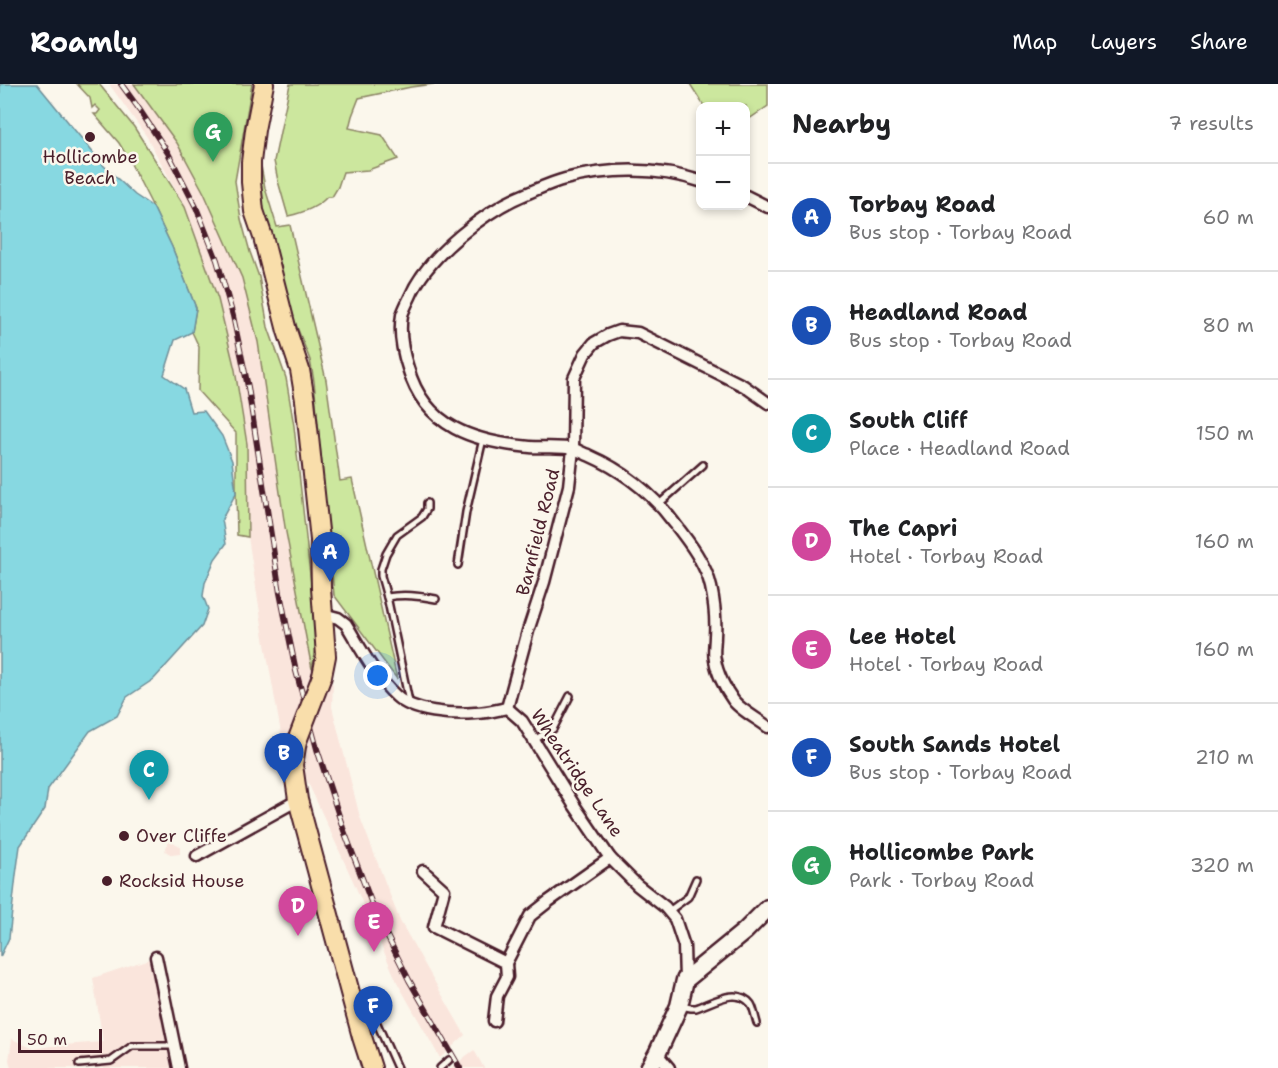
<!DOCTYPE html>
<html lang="en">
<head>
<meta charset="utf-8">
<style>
	:root { --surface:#fff; --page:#f2f2f2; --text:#202124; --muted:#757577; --line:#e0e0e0; --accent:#111827 }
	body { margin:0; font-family:"Shantell Sans",sans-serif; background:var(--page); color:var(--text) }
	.controls { position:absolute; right:18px; top:18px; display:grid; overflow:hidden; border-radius:12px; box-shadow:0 3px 9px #0003 }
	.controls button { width:54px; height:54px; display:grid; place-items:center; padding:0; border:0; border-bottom:2px solid var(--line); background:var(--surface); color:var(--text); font:30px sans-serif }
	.scale { position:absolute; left:18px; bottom:15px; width:84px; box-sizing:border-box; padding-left:6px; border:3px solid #4a1f2b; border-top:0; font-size:16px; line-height:21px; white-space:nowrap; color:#4a1f2b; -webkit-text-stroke:4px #fbf7ec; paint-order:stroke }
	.you { position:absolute; left:378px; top:592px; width:21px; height:21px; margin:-15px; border:4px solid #fff; border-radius:50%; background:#1a73e8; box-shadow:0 0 0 9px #1a73e833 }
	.badge { display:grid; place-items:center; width:39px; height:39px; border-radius:50%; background:var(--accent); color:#fff; font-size:20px; font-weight:700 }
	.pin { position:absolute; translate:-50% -50px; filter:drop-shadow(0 2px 3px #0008) }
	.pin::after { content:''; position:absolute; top:32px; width:21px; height:18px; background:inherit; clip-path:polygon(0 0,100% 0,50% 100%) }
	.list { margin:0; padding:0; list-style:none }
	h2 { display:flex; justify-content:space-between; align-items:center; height:78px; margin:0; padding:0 24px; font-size:26px }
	h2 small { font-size:20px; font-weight:400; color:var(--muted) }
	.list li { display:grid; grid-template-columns:39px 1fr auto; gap:18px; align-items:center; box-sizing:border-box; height:108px; padding:0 24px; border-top:2px solid var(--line) }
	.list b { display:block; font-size:22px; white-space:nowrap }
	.list p { margin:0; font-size:20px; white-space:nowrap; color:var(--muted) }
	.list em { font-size:20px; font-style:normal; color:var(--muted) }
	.map { position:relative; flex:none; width:768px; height:984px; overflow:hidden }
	header { display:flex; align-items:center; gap:36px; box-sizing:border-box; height:84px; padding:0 30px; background:var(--accent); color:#fff }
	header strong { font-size:28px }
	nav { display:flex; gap:33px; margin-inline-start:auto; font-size:21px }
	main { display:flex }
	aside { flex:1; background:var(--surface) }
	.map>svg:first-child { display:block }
	.built { fill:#fae5dc }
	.green { fill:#cce79e; stroke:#8b8364; stroke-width:1.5 }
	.water { fill:#87d8e1; stroke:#6f8e98; stroke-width:1.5 }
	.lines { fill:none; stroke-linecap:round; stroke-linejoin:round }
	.lane-casing { stroke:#4a1f2b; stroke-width:10 }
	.street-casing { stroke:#4a1f2b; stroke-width:15 }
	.secondary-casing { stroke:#4a1f2b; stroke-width:21 }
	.primary-casing { stroke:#4a1f2b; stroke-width:22 }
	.lane { stroke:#fbf7ec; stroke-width:5 }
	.street { stroke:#fbf7ec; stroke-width:10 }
	.secondary { stroke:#fbf7ec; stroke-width:16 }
	.primary { stroke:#f9deab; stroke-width:18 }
	.rail-casing { stroke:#4a1f2b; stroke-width:6 }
	.rail { stroke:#fbf7ec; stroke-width:4; stroke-dasharray:11; stroke-linecap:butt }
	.primary-bridge-casing { stroke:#4a1f2b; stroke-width:22; stroke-linecap:butt }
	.primary-bridge { stroke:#f9deab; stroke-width:18 }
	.poi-dot { fill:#4a1f2b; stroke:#fbf7ec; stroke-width:2 }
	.labels { text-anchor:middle; stroke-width:5; stroke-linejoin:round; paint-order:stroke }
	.poi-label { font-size:18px; fill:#4a1f2b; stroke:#fbf7ec; text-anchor:start }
	.street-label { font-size:18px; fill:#4a1f2b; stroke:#fbf7ec }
</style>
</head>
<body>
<header>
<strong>Roamly</strong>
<nav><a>Map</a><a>Layers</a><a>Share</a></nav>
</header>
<main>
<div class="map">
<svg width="768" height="984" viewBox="0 0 768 984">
	<rect width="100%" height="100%" fill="#fbf7ec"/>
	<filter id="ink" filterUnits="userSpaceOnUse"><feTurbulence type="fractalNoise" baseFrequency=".0167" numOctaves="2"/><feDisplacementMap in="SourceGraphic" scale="12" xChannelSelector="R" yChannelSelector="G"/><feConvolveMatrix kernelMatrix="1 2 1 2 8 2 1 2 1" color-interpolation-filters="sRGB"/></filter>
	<g filter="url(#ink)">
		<g class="built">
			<path d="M109,0H134L177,59L204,109L220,143L250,168L259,193L268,243L286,294L294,342L314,528L316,565L312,585L333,600L332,623L360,733L400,837L465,951L440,974L398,900L353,797L305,692L306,673L309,657L281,649L265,560L248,453L247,360L235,286L218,215L185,123L147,53Z"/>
			<path d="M169,756L180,762V770L172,771L165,767Z"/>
			<path d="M149,875L161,925L171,984H11L9,976L12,955L34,965L51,962L103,958L93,894Z"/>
			<path d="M474,966L484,984H451L466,972Z"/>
		</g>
		<g class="green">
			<path d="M77,0H99L134,43L185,123L218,215L235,286L247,360L248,453L237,451L236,409V349L198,307L199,263L192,248L196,224L172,163L153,123L127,72L119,59L94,30H97L100,26L95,21L92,24L90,14Z"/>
			<path d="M134,0H252L235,97L241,135L250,168L259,193L268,243L286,294L294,342L314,528L316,565L312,585L285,443L258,258L242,194L204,109L177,59Z"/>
			<path d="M290,0H434L411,3L359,14L352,32L349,44L382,51L398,75L368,86L343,88L338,103L332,113H327C317,124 302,129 288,132L278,97L274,77Z"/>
			<path d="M690,0H768V22L746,37V22H704Z"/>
			<path d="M260,76L265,104L277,143L290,141L326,296L340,397L352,395L397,595L334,511L314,297L310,276L293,233L261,115Z"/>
		</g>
		<path class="water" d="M0,0H37L104,82L135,111L153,123L172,163L196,224L192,248L175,256L164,291L184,305L191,328L204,327L222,352L232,377L236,409L222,435L226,460L215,475L205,499L203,512L208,525L202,542L154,595L127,613L117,632L90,647L48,705L45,725L20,762L16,791L9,854L0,873Z"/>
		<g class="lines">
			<defs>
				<g id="lane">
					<path d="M659,420L703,381"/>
					<path d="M458,481L466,428L483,355"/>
					<path d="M387,513C404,510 419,512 436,515"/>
					<path d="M409,618L388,517L381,492V485L386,470L397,451L422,433L427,425V419"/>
					<path d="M534,656L553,645L570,612"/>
					<path d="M669,827L688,813L696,795"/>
					<path d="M680,922L691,924H696C712,919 737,902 751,920C754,925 755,933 757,939"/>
					<path d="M376,937L397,984"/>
					<path d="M79,980L111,977L132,962H174"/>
					<path d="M440,984L449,976"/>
				</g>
				<g id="street">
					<path d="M700,97C657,83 609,84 565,95C553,98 540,104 528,109C487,125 427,172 410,213C407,219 404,225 402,231C399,248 403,269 408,284C425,344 475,358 530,363C544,364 561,362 574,365C579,367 583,369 588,371C622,386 653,410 675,440C689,458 706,480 711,503C714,517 716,538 715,552C715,560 713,569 715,576C717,589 725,605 733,616C740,626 758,635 768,643"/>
					<path d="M746,112L768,123"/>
					<path d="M323,530L338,534L346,540C360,563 376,594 396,612C413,628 452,631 475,629C486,629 497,626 507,624L522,637L574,721L610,774L637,801L665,823L675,835L684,862L685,896"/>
					<path d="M507,624L528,547L544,498L569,402L573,365L574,294L585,270L594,259L608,251L619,247L638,249L744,302L768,319"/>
					<path d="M197,772L298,716"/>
					<path d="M423,787L444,806L434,843L506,879"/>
					<path d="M156,873L179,984"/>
					<path d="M494,937L497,912L507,893L506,879L530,832L549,817L610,774"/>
					<path d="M657,970L669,984"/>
				</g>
				<path id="secondary" d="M649,984L657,970L679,922L685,896L745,847L768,824"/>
				<g id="primary">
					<path d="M264,0L255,46L251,78V98L254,127L263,153L287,247L300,286L305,316L320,456L321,504L326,572L322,592"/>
					<path d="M297,657L293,681L298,716L362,953L372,984"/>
				</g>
			</defs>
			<use href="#lane" class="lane-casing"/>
			<use href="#street" class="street-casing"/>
			<use href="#secondary" class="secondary-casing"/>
			<use href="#primary" class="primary-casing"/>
			<use href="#lane" class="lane"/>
			<use href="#street" class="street"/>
			<use href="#secondary" class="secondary"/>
			<use href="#primary" class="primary"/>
			<defs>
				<path id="rail" d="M121,0L137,22L168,69L196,123L217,176L233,232L248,303L280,509L296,587L317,665L343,744L375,828L409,896L460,984"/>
			</defs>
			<use href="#rail" class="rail-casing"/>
			<use href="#rail" class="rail"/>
			<defs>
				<path id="primary-bridge" d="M297,657L322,592"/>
			</defs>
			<use href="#primary-bridge" class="primary-bridge-casing"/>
			<use href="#primary-bridge" class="primary-bridge"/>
		</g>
	</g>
	<g class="poi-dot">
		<circle cx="90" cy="53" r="6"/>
		<circle cx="124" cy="752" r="6"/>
		<circle cx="107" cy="797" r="6"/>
	</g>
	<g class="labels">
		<g class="poi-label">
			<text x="90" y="79" text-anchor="middle">Hollicombe<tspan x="90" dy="21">Beach</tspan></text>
			<text x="136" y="758">Over Cliffe</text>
			<text x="119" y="803">Rocksid House</text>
		</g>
		<g class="street-label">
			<text transform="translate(538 448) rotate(-76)" y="6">Barnfield Road</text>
			<text transform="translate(577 689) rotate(56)" y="6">Wheatridge Lane</text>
		</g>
	</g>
</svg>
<div class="controls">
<button>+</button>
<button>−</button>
</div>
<div class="scale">50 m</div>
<div class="you"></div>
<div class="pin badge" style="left:330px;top:498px;background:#1a4fb4">A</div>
<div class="pin badge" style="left:284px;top:699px;background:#1a4fb4">B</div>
<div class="pin badge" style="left:149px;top:716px;background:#0f9aa8">C</div>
<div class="pin badge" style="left:298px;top:852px;background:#d1479c">D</div>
<div class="pin badge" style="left:374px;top:868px;background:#d1479c">E</div>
<div class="pin badge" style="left:373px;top:952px;background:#1a4fb4">F</div>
<div class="pin badge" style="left:213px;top:78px;background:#2e9e5b">G</div>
</div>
<aside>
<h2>Nearby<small>7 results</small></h2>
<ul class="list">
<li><span class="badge" style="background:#1a4fb4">A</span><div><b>Torbay Road</b><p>Bus stop · Torbay Road</p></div><em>60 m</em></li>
<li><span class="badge" style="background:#1a4fb4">B</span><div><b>Headland Road</b><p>Bus stop · Torbay Road</p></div><em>80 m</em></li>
<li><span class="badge" style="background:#0f9aa8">C</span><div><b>South Cliff</b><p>Place · Headland Road</p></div><em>150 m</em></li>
<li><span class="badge" style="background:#d1479c">D</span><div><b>The Capri</b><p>Hotel · Torbay Road</p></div><em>160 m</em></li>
<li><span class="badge" style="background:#d1479c">E</span><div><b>Lee Hotel</b><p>Hotel · Torbay Road</p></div><em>160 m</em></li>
<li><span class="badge" style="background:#1a4fb4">F</span><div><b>South Sands Hotel</b><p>Bus stop · Torbay Road</p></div><em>210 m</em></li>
<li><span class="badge" style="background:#2e9e5b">G</span><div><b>Hollicombe Park</b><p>Park · Torbay Road</p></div><em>320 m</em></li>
</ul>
</aside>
</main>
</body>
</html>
